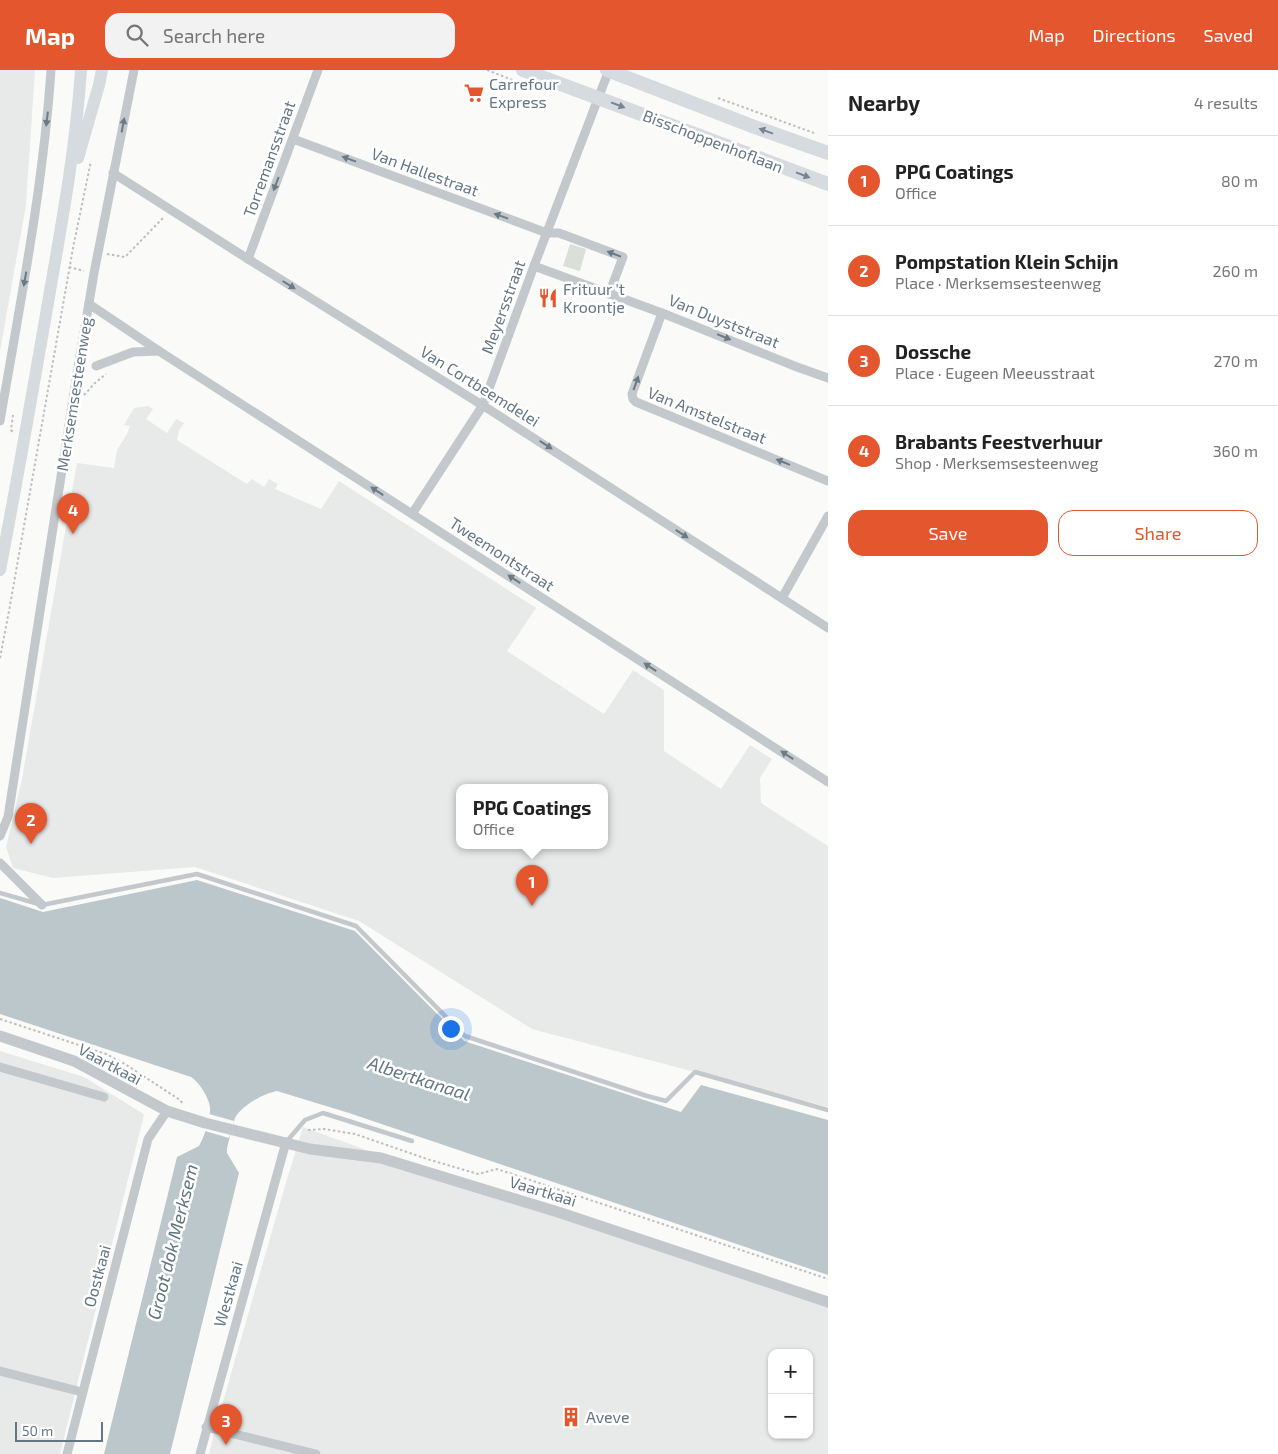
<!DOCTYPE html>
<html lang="en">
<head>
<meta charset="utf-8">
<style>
	:root { --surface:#fff; --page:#f2f2f2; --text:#222; --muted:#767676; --line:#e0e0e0; --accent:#e4572e }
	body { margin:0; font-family:"Exo 2",sans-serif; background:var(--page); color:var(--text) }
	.controls { position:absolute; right:15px; bottom:15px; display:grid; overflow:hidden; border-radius:10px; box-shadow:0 1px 4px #0004 }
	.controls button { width:45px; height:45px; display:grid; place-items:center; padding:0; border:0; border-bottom:1px solid var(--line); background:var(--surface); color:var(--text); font:25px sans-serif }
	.scale { position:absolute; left:15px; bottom:12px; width:88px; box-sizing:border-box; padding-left:5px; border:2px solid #657683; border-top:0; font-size:14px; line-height:18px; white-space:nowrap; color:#657683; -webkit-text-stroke:4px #fff; paint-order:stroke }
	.you { position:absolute; left:450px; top:958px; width:18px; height:18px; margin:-12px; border:4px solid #fff; border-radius:50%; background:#1a73e8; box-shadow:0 0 0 8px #1a73e833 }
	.badge { display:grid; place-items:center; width:32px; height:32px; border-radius:50%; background:var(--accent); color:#fff; font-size:16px; font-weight:700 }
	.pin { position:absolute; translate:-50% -41px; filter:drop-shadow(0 1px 2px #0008) }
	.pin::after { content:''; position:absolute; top:26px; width:18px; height:15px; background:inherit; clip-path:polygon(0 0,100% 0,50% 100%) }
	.popup { position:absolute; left:456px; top:714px; width:152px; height:65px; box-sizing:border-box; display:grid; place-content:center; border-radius:10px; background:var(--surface); filter:drop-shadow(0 1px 4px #0005); font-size:16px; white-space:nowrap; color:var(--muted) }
	.popup b { font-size:19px; color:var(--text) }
	.popup::after { content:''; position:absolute; left:50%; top:100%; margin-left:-10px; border:10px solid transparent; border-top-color:var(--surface) }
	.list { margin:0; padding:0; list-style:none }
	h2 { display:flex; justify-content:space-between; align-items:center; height:65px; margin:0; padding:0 20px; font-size:21px }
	h2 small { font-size:16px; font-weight:400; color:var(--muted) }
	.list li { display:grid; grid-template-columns:32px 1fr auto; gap:15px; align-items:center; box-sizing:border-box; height:90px; padding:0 20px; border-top:1px solid var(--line) }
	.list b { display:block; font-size:19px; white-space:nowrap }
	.list p { margin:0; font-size:16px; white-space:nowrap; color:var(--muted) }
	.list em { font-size:16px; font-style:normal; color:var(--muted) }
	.actions { display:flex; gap:10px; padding:15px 20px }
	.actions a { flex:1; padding:11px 0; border:1px solid var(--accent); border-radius:15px; text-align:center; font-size:18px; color:var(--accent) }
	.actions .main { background:var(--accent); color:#fff }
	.icon { flex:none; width:28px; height:28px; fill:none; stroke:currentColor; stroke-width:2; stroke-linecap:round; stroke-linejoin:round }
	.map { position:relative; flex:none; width:828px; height:1384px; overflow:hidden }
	header { display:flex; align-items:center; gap:30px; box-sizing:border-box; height:70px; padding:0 25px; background:var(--accent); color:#fff }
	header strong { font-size:24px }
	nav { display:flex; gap:28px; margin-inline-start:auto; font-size:18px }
	.search { width:350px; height:45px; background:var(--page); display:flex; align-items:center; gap:12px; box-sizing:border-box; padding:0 18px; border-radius:15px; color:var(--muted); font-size:19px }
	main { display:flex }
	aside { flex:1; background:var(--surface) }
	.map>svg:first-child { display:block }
	.built { fill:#e8e9e9; fill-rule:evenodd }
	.green { fill:#dadfd7 }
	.water { fill:#bbc7cb }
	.pier { fill:#fafaf8 }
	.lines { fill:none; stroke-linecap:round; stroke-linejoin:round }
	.path { stroke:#bbbfc2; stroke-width:2; stroke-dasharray:2.5 2.5; stroke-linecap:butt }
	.service { stroke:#c3c8cc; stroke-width:4.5 }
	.minor { stroke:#c3c8cc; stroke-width:9 }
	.tertiary { stroke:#c3c8cc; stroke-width:11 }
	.secondary { stroke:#d6dbdf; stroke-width:12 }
	.primary { stroke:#d6dbdf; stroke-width:14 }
	.oneway { fill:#768591 }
	.oneway2 { fill:#6a7a87 }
	.labels { text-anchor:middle; stroke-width:5; stroke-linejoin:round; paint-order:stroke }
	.poi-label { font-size:16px; fill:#657683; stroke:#fff; text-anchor:start }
	.street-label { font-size:16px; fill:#657683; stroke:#fff }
	.water-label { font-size:18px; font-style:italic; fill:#60757c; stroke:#fff }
</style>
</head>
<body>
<header>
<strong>Map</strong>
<div class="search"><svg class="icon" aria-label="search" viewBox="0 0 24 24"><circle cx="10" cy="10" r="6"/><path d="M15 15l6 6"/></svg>Search here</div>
<nav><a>Map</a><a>Directions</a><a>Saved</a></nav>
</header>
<main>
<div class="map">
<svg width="828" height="1384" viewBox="0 0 828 1384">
	<rect width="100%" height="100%" fill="#fafaf8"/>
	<g class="built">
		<path d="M0,0H35L26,135L0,281Z"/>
		<path d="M148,336L153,339L146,349L167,363L176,349L184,353L179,360L177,370L247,414L252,409L264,417L269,409L278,414L275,419L321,439L339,411L536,538L507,581L604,644L633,600L664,620V681L721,719L750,675L772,689L760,708L761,733L828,776V1037L532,959L359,851L195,797L53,808L13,798L6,777L22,709L77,393L114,398L117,380L127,364L130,356L124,355L134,338ZM460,717H604V775H460Z"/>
		<path d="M0,981L84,1007L142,1043L144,1045L60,1384H0Z"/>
		<path d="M303,1057L380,1085L828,1237V1384H209L218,1349L285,1116ZM772,1283H809V1365H772Z"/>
	</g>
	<path class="green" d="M570,174L586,179L580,201L563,196Z"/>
	<path class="water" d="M197,810L355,861L464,971L681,1042L701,1015L828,1050V1205L349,1043L277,1021C264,1023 237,1038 234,1051L227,1078V1083L239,1103L170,1384H104L177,1087L199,1076C204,1068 211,1047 210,1037C209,1028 199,1012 191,1007L0,944V828L43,842Z"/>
	<path class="pier" d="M209,1044L234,1051L229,1068L205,1061Z"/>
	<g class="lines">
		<g class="path">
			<path d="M487,0L515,11"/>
			<path d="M718,28L814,63"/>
			<path d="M107,184L125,187L163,148"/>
			<path d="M69,197L84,201"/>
			<path d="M84,325L95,313L106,304"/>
			<path d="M13,345L11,360L13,362"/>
			<path d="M0,588L9,541L73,178L91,91"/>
			<path d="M0,949L106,984L125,994L180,1030L183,1034"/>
			<path d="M308,1060L324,1059L355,1064L427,1089L478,1104L497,1099L828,1209"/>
		</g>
		<g class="service">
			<path d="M0,823L42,835L197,804L356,856L465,966L647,1026L666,1031L695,1002L828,1040"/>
			<path d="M287,1071L305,1050L323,1043L412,1071"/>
		</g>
		<g class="minor">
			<path d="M293,69L547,163H559L623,187L609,224"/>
			<path d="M113,103L248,189L490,340L828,558"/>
			<path d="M248,189L318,0"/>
			<path d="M534,196L662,243L797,297L828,308"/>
			<path d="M89,234L159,281L828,712"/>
			<path d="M662,243L632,324L633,329L636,332L828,411"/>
			<path d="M96,296L133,282L159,281"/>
			<path d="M0,351C20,234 43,118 51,0"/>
			<path d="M412,444L483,335L534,196L609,0"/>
			<path d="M782,528L828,446"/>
			<path d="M0,766L8,747L76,310L94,203L134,0"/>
			<path d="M0,793L42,835"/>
			<path d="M0,997L104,1027"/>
			<path d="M0,1301L82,1322"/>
			<path d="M206,1357L316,1384"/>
			<path d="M67,1384L148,1069L167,1041"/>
			<path d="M200,1384L286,1072"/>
		</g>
		<path class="tertiary" d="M0,966L74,991L167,1041L205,1053L310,1079L381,1088L561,1143L828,1232"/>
		<g class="secondary">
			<path d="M78,88L99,15L102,0"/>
			<path d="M0,500C18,407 34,314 50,221C63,147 76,74 81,0"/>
		</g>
		<g class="primary">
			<path d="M523,0L828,114"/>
			<path d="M607,0L752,56L828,83"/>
		</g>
	</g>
	<defs><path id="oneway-solid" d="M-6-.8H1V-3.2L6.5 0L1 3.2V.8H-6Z" transform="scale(1.25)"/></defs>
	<g class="oneway">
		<use href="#oneway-solid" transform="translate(618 35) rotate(21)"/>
		<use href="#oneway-solid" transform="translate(766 61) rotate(-160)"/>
		<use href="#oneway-solid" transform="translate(803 105) rotate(21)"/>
	</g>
	<g class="oneway2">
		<use href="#oneway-solid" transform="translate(47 49) rotate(97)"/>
		<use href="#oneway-solid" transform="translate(123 55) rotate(-79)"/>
		<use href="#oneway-solid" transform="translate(349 89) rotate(-160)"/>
		<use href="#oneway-solid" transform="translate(276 114) rotate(111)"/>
		<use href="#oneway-solid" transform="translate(501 146) rotate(-160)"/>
		<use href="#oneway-solid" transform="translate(614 184) rotate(-159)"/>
		<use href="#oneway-solid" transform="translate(25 209) rotate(100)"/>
		<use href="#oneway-solid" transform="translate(289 215) rotate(32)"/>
		<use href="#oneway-solid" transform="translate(724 267) rotate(22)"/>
		<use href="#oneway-solid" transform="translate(636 313) rotate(-70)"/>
		<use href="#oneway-solid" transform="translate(546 375) rotate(33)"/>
		<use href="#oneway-solid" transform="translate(783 392) rotate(-158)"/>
		<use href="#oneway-solid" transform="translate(377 421) rotate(-147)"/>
		<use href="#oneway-solid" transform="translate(682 464) rotate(33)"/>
		<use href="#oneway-solid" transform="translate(514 509) rotate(-147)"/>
		<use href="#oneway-solid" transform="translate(650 597) rotate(-147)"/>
		<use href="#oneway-solid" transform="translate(787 685) rotate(-147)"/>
	</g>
	<defs>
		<symbol id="supermarket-bare" viewBox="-9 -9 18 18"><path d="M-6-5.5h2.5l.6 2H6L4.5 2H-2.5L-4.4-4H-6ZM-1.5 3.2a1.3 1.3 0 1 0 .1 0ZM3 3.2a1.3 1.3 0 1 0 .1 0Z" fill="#e4572e" stroke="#fff" stroke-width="2.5" paint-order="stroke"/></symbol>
		<symbol id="restaurant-bare" viewBox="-9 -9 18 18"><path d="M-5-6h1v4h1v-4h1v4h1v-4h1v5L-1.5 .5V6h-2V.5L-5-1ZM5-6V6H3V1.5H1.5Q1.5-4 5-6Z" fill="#e4572e" stroke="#fff" stroke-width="2.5" paint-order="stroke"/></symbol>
		<symbol id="building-bare" viewBox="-9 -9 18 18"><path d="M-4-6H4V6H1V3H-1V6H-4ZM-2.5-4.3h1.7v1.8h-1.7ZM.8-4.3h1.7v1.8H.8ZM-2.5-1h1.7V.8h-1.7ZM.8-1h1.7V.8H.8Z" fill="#e4572e" stroke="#fff" stroke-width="2.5" paint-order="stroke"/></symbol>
	</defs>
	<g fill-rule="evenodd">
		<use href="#supermarket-bare" x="460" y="9" width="28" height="28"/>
		<use href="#restaurant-bare" x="534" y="214" width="28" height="28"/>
		<use href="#building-bare" x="557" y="1333" width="28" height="28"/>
	</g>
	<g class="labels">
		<g class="poi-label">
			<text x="489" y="20">Carrefour<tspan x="489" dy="18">Express</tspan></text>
			<text x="563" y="225">Frituur 't<tspan x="563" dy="18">Kroontje</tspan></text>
			<text x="586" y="1353">Aveve</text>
		</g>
		<g class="street-label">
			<text transform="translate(713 71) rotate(21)" y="6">Bisschoppenhoflaan</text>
			<text transform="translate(269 89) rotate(-70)" y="6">Torremansstraat</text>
			<text transform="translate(425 102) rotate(20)" y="6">Van Hallestraat</text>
			<text transform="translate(503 237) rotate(-70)" y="6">Meyersstraat</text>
			<text transform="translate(724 251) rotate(22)" y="6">Van Duyststraat</text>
			<text transform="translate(480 316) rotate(32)" y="6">Van Cortbeemdelei</text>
			<text transform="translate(74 324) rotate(-81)" y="6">Merksemsesteenweg</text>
			<text transform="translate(707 345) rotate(22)" y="6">Van Amstelstraat</text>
			<text transform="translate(502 484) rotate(33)" y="6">Tweemontstraat</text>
			<text transform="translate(110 994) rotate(28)" y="6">Vaartkaai</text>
			<text transform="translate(543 1121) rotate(17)" y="6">Vaartkaai</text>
			<text transform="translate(97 1206) rotate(-75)" y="6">Oostkaai</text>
			<text transform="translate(228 1224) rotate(-74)" y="6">Westkaai</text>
		</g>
		<g class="water-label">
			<text transform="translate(419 1009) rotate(18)" y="6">Albertkanaal</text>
			<text transform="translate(173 1172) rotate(-76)" y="6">Groot dok Merksem</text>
		</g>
	</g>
</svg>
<div class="controls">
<button>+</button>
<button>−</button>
</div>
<div class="scale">50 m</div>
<div class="you"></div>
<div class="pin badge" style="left:532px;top:836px">1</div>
<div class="popup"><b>PPG Coatings</b>Office</div>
<div class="pin badge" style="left:31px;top:774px">2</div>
<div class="pin badge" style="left:226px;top:1375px">3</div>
<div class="pin badge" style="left:73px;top:464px">4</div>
</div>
<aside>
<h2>Nearby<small>4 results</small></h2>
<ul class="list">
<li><span class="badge">1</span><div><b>PPG Coatings</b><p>Office</p></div><em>80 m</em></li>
<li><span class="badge">2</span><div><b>Pompstation Klein Schijn</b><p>Place · Merksemsesteenweg</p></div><em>260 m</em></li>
<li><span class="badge">3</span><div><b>Dossche</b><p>Place · Eugeen Meeusstraat</p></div><em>270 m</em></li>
<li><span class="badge">4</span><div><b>Brabants Feestverhuur</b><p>Shop · Merksemsesteenweg</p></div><em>360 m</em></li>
</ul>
<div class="actions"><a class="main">Save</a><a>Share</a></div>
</aside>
</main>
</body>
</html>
